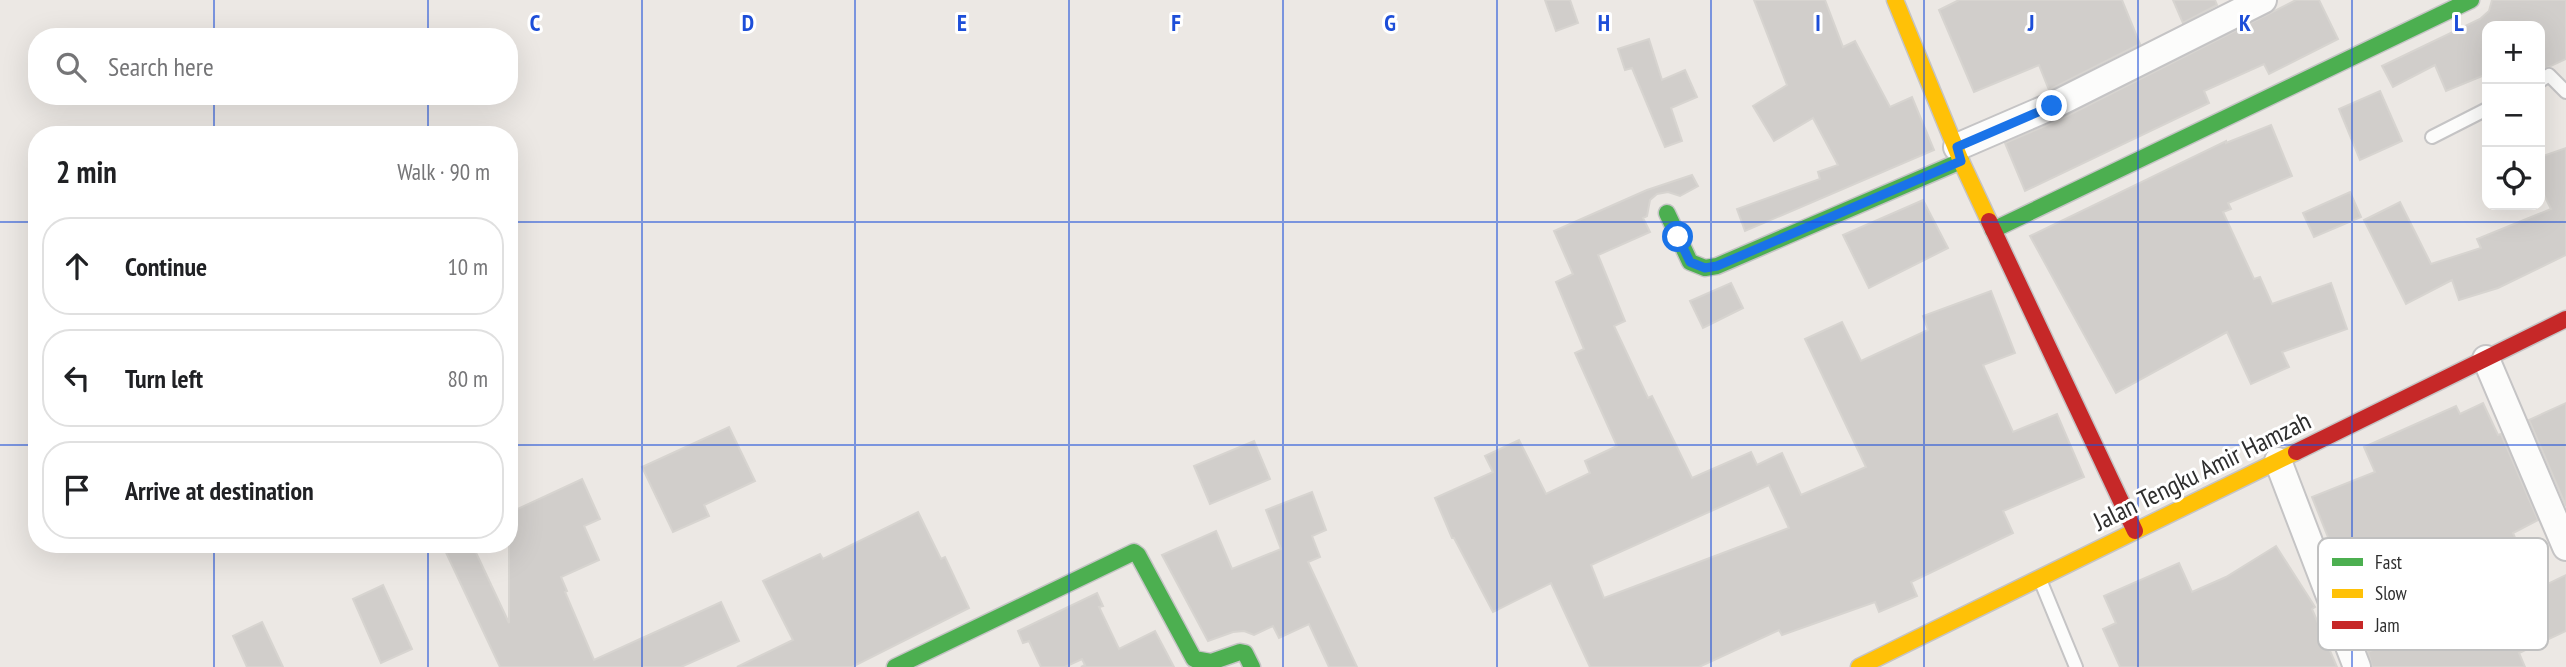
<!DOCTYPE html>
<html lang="en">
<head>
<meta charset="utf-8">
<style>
	:root { --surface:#fff; --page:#f6f6f6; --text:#202124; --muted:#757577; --line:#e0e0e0 }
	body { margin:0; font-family:"PT Sans Narrow",sans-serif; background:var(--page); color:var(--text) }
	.controls { position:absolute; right:21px; top:21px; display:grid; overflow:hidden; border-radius:14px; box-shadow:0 7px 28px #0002 }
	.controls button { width:63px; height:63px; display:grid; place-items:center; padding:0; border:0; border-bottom:2px solid var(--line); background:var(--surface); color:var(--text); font:35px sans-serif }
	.stop { position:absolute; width:21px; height:21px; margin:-16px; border:5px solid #1a73e8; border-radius:50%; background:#fff }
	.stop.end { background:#1a73e8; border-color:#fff; box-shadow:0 2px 7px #0008 }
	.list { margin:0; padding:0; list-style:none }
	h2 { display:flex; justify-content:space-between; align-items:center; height:91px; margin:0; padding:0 28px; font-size:30px }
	h2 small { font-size:23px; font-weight:400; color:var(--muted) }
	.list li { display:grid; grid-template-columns:46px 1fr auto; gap:21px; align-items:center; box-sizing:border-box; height:98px; margin:0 14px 14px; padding:0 14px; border:2px solid var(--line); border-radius:28px }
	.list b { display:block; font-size:26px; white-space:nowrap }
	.list em { font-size:23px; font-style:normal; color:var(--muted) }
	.icon { flex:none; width:38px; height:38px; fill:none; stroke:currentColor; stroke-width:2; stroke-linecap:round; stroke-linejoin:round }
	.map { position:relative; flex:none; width:2566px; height:667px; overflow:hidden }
	.search { position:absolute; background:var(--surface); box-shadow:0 7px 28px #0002; left:28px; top:28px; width:490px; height:77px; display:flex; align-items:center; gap:18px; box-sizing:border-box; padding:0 24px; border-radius:28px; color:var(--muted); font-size:26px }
	.panel { position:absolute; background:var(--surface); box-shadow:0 7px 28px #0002; left:28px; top:126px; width:490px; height:427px; border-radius:28px }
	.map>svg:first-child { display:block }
	.building { fill:#d1cecb; stroke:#d7d4d0; stroke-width:2; fill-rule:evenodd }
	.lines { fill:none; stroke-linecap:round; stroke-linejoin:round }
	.lane-casing { stroke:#c5c4c5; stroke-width:16 }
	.street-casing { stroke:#c5c4c5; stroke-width:30 }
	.fast-casing { stroke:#c5c4c5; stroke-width:19 }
	.slow-casing { stroke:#c5c4c5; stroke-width:19 }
	.jam-casing { stroke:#c5c4c5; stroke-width:19 }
	.lane { stroke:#fcfcfb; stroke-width:12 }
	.street { stroke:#fcfcfb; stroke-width:26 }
	.fast { stroke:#4caf50; stroke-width:16 }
	.slow { stroke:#ffc107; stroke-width:16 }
	.jam { stroke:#c62828; stroke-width:16 }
	.route { stroke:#1a73e8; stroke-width:9 }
	.grid { fill:none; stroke:#1d4ed8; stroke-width:2; stroke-opacity:0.55 }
	.labels { text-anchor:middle; stroke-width:6; stroke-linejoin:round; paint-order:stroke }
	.street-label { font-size:26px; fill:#2e2e2e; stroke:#fff }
	.key { fill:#fff; stroke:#c0c0c0; stroke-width:2 }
	.key-label { font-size:19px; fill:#2e2e2e }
	.grid-label { font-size:23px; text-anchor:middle; font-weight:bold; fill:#1d4ed8; stroke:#fff; stroke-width:6; stroke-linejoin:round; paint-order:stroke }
</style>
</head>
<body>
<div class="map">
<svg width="2566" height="667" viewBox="0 0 2566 667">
	<rect width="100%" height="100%" fill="#ece8e4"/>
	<g class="building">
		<path d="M1545,0H1570L1578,23L1556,31Z"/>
		<path d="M1754,0H1825L1843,47L1855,41L1890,107L1912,97L1934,150L1745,231L1737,209L1820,179L1818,172L1838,165L1813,118L1774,141L1753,106L1787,85Z"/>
		<path d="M1959,0H2122L2140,44L2049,90L2039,65L1974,92L1939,10Z"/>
		<path d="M2173,0H2215L2217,5L2183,23Z"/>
		<path d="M2296,0H2319L2338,39L2269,74L2264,64L2204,91L2209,103L2025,191L2005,143L2059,120Z"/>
		<path d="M2492,0H2566V59L2540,71V26H2487V74L2446,91L2435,65L2393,87L2382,66L2480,19L2489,11Z"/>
		<path d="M1649,39L1662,80L1685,70L1697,97L1671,108L1682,141L1665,147L1632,68L1625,70L1618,49Z"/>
		<path d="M2380,91L2402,141L2360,160L2339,109Z"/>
		<path d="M2271,125L2292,176L2228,203L2231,209L2223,212L2254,279L2260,277L2272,304L2331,283L2347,329L2282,352L2289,367L2251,384L2227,332L2116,393L2030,236L2226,141V143Z"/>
		<path d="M2566,148V255L2498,288L2459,300L2452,280L2406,304L2364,220L2400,202L2431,264L2481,248L2477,239L2551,209L2540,187V157Z"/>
		<path d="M1692,175L1698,186L1680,196L1668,192L1657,194L1650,200L1647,216L1643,218L1650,232L1598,255L1625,321L1614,326L1648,398L1652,396L1692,478L1751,452L1757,465L1782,453L1801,495L1866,467L1805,339L1842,322L1861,361L1928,330L1923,316L1991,291L2015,353L1983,365L2013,432L2057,414L2084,477L2003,511L2013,533L1911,582L1917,596L1879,612L1875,602L1782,635L1779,630L1699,667H1590L1551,583L1493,612L1454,538H1452L1435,498L1493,472L1485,456L1519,440L1546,494L1590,473L1585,461L1617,446L1575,353L1584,349L1556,282L1573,274L1554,231L1647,190ZM1769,485L1789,528L1604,598L1591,565Z"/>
		<path d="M2350,192L2361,217L2314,237L2303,213Z"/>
		<path d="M1923,200L1948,248L1869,288L1843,235Z"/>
		<path d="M1731,283L1743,308L1703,328L1690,301Z"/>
		<path d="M2483,403L2498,435L2501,434L2538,520L2513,533L2537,589L2566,575V631L2519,653L2525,667H2372L2368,652L2379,647L2350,583L2347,585L2312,497L2375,472L2364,447L2456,406L2460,414Z"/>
		<path d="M2566,403V506L2529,420Z"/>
		<path d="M729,427L755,481L704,505L709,516L673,532L642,467Z"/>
		<path d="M1254,441L1270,479L1210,504L1194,466Z"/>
		<path d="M582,479L600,519L584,526L599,560L561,577L567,591L565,592L594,660L721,602L739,641L681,667H500L442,544H472L509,623V513Z"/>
		<path d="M1312,492L1326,530L1312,536L1320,557L1308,562L1357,667H1329L1309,624L1279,638L1273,626L1254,635L1244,631L1233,632L1208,641L1162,555L1216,531L1232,569L1281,549L1266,510Z"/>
		<path d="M918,512L941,559L945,557L969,608L852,667H737L793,640L763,581L820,554L823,559Z"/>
		<path d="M2276,546L2315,607L2312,609L2337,667H2120L2103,629L2116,623L2104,596L2179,563L2192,592L2226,577Z"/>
		<path d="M383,585L412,649L381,663L353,599Z"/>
		<path d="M1097,593L1103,606L1099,607L1119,649L1155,631L1174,667H1081L1085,665L1082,659L1065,667H1041L1029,641L1023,643L1018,631Z"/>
		<path d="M262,622L283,667H247L233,636Z"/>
	</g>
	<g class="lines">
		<defs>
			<g id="lane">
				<path d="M2540,81L2549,75L2566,92"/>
				<path d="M2432,137L2487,109"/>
				<path d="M2041,582L2076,667"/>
			</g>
			<g id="street">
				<path d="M1957,147L2052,106L2263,0"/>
				<path d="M2486,359L2566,547"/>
				<path d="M2278,461L2357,667"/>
			</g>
			<g id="fast">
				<path d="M1667,213L1690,262L1705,268L1717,266L1961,161"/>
				<path d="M1993,230L2471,0"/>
				<path d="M895,667L1134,552L1138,555L1194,659L1211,662L1240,652L1245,653L1252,667"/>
			</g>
			<g id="slow">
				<path d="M1895,0L1961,161L1989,221"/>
				<path d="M1859,667L2296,452"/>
			</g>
			<g id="jam">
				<path d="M1989,221L2135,531"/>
				<path d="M2296,452L2566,319"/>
			</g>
		</defs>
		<use href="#lane" class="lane-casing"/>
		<use href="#street" class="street-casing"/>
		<use href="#fast" class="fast-casing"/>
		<use href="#slow" class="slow-casing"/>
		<use href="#jam" class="jam-casing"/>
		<use href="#lane" class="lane"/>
		<use href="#street" class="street"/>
		<use href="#fast" class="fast"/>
		<use href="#slow" class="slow"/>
		<use href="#jam" class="jam"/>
	</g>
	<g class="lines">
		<path class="route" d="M1678,237L1690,262L1705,268L1717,266L1961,161L1957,147L2052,106"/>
	</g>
	<path class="grid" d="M214,0V37M428,0V37M642,0V667M855,0V667M1069,0V667M1283,0V667M1497,0V667M1711,0V667M1924,0V667M2138,0V667M2352,0V667M214,96V135M428,96V135M0,222H37M509,222H2566M0,445H37M509,445H2566M214,544V667M428,544V667"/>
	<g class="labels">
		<g class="street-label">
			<text transform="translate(2202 471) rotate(-26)" y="9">Jalan Tengku Amir Hamzah</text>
		</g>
	</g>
	<rect x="2318" y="538" width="230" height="112" rx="10" class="key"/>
	<rect x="2332" y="558" width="31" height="8" fill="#4caf50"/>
	<rect x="2332" y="589" width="31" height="9" fill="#ffc107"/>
	<rect x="2332" y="621" width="31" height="8" fill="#c62828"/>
	<g class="key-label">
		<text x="2375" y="569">Fast</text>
		<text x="2375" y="600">Slow</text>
		<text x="2375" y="632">Jam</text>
	</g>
	<g class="grid-label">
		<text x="535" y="31">C</text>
		<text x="748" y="31">D</text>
		<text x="962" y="31">E</text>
		<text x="1176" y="31">F</text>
		<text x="1390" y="31">G</text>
		<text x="1604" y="31">H</text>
		<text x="1818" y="31">I</text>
		<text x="2031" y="31">J</text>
		<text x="2245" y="31">K</text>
		<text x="2459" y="31">L</text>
	</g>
</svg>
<div class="controls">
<button>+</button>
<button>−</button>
<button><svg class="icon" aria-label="locate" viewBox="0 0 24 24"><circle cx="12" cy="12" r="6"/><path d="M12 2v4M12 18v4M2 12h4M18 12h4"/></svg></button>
</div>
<div class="stop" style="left:1678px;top:237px"></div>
<div class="stop end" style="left:2052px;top:106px"></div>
<div class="search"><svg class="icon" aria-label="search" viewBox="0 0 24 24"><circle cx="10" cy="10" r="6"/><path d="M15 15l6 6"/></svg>Search here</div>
<section class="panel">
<h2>2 min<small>Walk · 90 m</small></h2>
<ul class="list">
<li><svg class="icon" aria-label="ahead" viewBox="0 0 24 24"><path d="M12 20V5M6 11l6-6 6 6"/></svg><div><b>Continue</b></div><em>10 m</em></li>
<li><svg class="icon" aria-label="left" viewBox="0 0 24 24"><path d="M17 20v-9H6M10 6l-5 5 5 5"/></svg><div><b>Turn left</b></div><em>80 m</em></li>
<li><svg class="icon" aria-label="arrive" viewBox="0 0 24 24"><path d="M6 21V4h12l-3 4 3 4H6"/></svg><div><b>Arrive at destination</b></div></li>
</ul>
</section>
</div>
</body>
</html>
